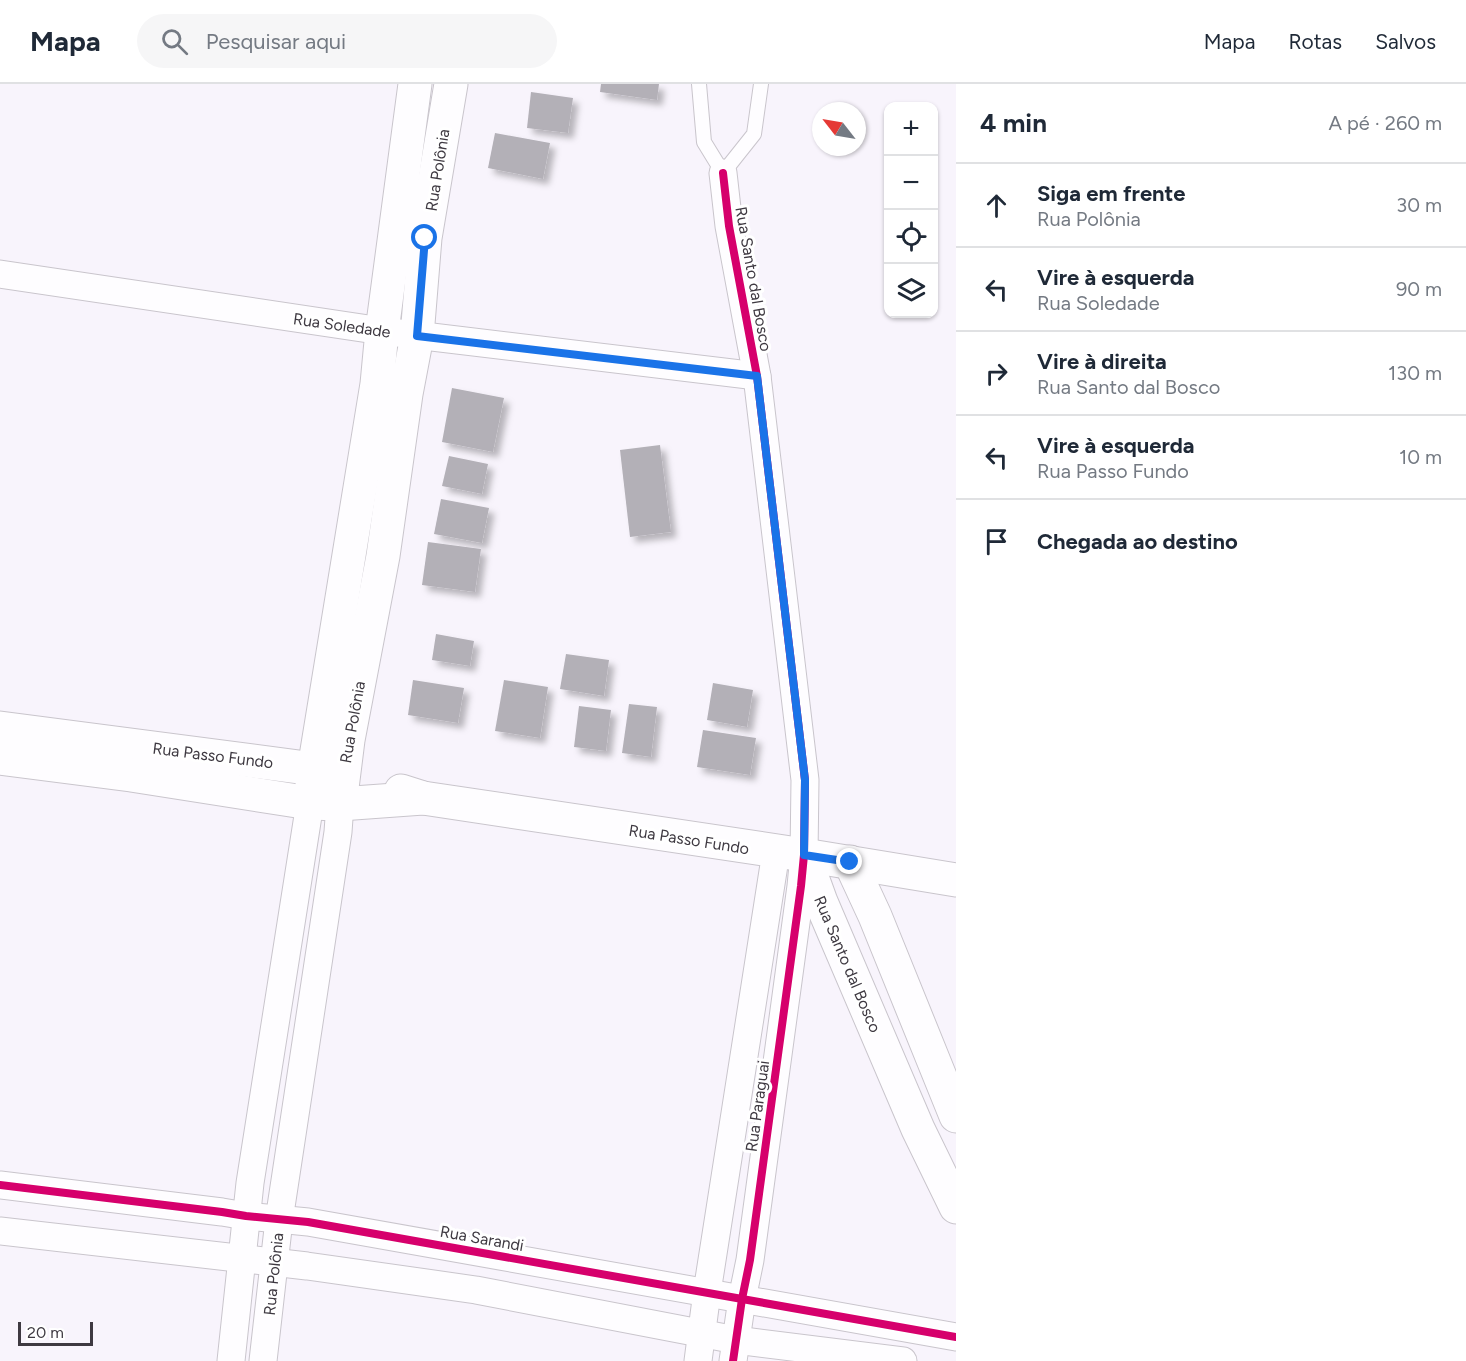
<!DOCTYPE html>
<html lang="pt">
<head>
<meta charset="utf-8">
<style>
	:root { --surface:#fff; --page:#f6f6f7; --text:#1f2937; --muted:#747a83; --line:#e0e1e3 }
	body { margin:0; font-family:Figtree,sans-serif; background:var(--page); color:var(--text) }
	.controls { position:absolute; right:18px; top:18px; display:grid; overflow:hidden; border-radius:12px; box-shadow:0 2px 4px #0004 }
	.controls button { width:54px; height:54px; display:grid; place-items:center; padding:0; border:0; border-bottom:2px solid var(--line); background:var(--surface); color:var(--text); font:30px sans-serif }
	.compass { position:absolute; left:812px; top:18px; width:54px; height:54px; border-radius:50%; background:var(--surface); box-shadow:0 2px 4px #0004; rotate:301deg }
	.scale { position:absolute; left:18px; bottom:15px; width:75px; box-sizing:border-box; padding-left:6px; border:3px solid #3e3941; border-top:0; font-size:16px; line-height:21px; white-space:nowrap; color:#3e3941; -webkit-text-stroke:4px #fff; paint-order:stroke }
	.stop { position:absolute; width:18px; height:18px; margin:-14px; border:4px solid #1a73e8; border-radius:50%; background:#fff }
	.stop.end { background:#1a73e8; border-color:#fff; box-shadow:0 2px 6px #0008 }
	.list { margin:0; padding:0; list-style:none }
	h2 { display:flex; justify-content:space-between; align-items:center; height:78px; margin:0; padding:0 24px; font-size:26px }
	h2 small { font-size:20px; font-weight:400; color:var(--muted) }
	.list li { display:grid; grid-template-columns:39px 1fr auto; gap:18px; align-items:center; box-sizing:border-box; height:84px; padding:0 24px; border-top:2px solid var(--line) }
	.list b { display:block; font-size:22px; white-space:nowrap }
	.list p { margin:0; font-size:20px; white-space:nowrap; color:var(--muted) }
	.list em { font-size:20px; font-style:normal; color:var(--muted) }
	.icon { flex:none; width:33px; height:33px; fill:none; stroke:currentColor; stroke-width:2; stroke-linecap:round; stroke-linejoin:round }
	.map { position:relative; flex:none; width:956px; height:1277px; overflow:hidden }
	header { display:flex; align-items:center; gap:36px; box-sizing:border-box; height:84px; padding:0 30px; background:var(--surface); border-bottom:2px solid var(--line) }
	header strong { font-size:28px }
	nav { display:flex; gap:33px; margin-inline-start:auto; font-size:21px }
	.search { width:420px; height:54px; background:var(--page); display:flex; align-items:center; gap:15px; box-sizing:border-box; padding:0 21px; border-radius:33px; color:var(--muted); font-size:22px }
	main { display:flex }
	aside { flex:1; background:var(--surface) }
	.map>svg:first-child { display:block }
	.building { fill:#b3b0b7; filter:url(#shadow) }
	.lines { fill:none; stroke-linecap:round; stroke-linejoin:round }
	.service-casing { stroke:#c9c5cc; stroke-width:16 }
	.minor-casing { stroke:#c9c5cc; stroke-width:29 }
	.tertiary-casing { stroke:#c9c5cc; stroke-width:35 }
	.secondary-casing { stroke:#c9c5cc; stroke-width:35 }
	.service { stroke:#fefdff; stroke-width:14 }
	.minor { stroke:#fefdff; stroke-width:27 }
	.tertiary { stroke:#fefdff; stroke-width:33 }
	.secondary { stroke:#fefdff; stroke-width:33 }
	.cycleway-casing { stroke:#fff; stroke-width:11 }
	.cycleway { stroke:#d6006c; stroke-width:8 }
	.route { stroke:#1a73e8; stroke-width:8 }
	.labels { text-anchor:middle; stroke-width:6; stroke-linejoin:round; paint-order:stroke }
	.street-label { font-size:16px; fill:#3e3941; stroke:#fff }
</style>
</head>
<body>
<header>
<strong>Mapa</strong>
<div class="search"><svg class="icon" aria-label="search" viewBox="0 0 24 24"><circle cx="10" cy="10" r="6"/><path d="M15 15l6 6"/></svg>Pesquisar aqui</div>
<nav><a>Mapa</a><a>Rotas</a><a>Salvos</a></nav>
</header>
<main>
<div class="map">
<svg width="956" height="1277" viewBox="0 0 956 1277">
	<defs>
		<filter id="shadow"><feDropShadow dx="5.5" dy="5.5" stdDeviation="3" flood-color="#0004"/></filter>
	</defs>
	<rect width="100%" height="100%" fill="#f8f4fc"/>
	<g class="building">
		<path d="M601,0H659L657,16L600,8Z"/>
		<path d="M531,8L573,14L568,49L527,44Z"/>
		<path d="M495,49L550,59L543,95L488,84Z"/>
		<path d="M452,304L504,314L493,368L442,358Z"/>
		<path d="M660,361L671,448L630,453L620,366Z"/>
		<path d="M449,372L488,380L482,410L442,402Z"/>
		<path d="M441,415L489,424L482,459L434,450Z"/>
		<path d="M428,458L481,465L475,508L422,501Z"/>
		<path d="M436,550L474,557L470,582L432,576Z"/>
		<path d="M566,570L609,576L604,612L560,605Z"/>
		<path d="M413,596L464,604L458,639L408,631Z"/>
		<path d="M504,596L548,603L540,654L495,647Z"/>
		<path d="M713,599L753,606L747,643L707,636Z"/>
		<path d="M629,620L657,623L651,673L622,669Z"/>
		<path d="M579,622L611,626L606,667L574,663Z"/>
		<path d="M703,646L756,654L750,691L697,683Z"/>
	</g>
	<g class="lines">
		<defs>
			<path id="service" d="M699,0L704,58L723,89L754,50L761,0"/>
			<g id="minor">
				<path d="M723,89L729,142L757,292L805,696L804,771L801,802L750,1176L742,1215L733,1277"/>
				<path d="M0,190L382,247L757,292"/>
				<path d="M0,1101L222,1128L246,1132L308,1138L956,1253"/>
				<path d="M0,1147L307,1182L476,1206L736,1256L903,1277"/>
				<path d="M231,1277L250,1099L310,719"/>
				<path d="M263,1277L279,1136L338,748L340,720"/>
				<path d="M698,1277L707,1208L776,768"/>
			</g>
			<g id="tertiary">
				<path d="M0,644L314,685"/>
				<path d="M0,674L131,691L310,719"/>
			</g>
			<g id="secondary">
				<path d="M415,0L382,247L377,300L314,685L310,719L340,720L423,714"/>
				<path d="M401,707L423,714L804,771L956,796"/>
				<path d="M340,720L348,656L383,472L406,310L417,252L425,154L451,0"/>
				<path d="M804,771L821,818L918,1045L956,1123"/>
				<path d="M850,778L875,832L956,1032"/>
			</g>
		</defs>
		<use href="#service" class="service-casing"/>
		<use href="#minor" class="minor-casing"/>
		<use href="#tertiary" class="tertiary-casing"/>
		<use href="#secondary" class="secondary-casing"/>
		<use href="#service" class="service"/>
		<use href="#minor" class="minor"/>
		<use href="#tertiary" class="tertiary"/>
		<use href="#secondary" class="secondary"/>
		<defs>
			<g id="cycleway">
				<path d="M723,89L729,142L757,292L805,696L804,771L801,802L750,1176L742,1215L733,1277"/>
				<path d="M0,1101L222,1128L246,1132L308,1138L956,1253"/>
			</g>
		</defs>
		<use href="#cycleway" class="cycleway-casing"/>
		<use href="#cycleway" class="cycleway"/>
	</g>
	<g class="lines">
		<path class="route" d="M425,154L417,252L757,292L805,696L804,771L850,778"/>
	</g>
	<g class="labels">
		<g class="street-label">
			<text transform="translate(437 86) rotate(-81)" y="6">Rua Polônia</text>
			<text transform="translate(754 195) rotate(80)" y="6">Rua Santo dal Bosco</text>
			<text transform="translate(342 241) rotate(8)" y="6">Rua Soledade</text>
			<text transform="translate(352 638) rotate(-80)" y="6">Rua Polônia</text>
			<text transform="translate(213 671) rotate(7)" y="6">Rua Passo Fundo</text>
			<text transform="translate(689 755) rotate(9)" y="6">Rua Passo Fundo</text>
			<text transform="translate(848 880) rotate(67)" y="6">Rua Santo dal Bosco</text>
			<text transform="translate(757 1022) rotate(-82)" y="6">Rua Paraguai</text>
			<text transform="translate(482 1154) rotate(10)" y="6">Rua Sarandi</text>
			<text transform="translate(273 1190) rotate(-84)" y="6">Rua Polônia</text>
		</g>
	</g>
</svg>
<div class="controls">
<button>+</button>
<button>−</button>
<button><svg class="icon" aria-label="locate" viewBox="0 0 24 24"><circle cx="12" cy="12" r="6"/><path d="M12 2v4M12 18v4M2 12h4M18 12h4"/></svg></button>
<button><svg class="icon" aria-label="layers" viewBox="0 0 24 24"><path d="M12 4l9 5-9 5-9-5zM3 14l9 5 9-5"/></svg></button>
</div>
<svg class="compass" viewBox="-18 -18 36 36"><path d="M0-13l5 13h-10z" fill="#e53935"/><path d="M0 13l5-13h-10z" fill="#747a83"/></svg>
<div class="scale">20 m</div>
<div class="stop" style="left:425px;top:154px"></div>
<div class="stop end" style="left:850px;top:778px"></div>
</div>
<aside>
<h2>4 min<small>A pé · 260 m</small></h2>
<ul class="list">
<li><svg class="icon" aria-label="ahead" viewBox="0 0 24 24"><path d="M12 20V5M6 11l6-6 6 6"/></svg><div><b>Siga em frente</b><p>Rua Polônia</p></div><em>30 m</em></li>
<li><svg class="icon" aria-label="left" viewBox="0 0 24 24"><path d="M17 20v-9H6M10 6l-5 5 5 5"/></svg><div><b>Vire à esquerda</b><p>Rua Soledade</p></div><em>90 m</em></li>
<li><svg class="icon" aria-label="right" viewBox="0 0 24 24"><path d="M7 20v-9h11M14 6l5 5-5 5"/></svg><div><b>Vire à direita</b><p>Rua Santo dal Bosco</p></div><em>130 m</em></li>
<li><svg class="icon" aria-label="left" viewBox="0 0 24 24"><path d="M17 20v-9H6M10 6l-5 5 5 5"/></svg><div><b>Vire à esquerda</b><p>Rua Passo Fundo</p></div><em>10 m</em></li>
<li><svg class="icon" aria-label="arrive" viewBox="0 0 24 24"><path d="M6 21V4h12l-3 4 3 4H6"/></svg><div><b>Chegada ao destino</b></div></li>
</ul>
</aside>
</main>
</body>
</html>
